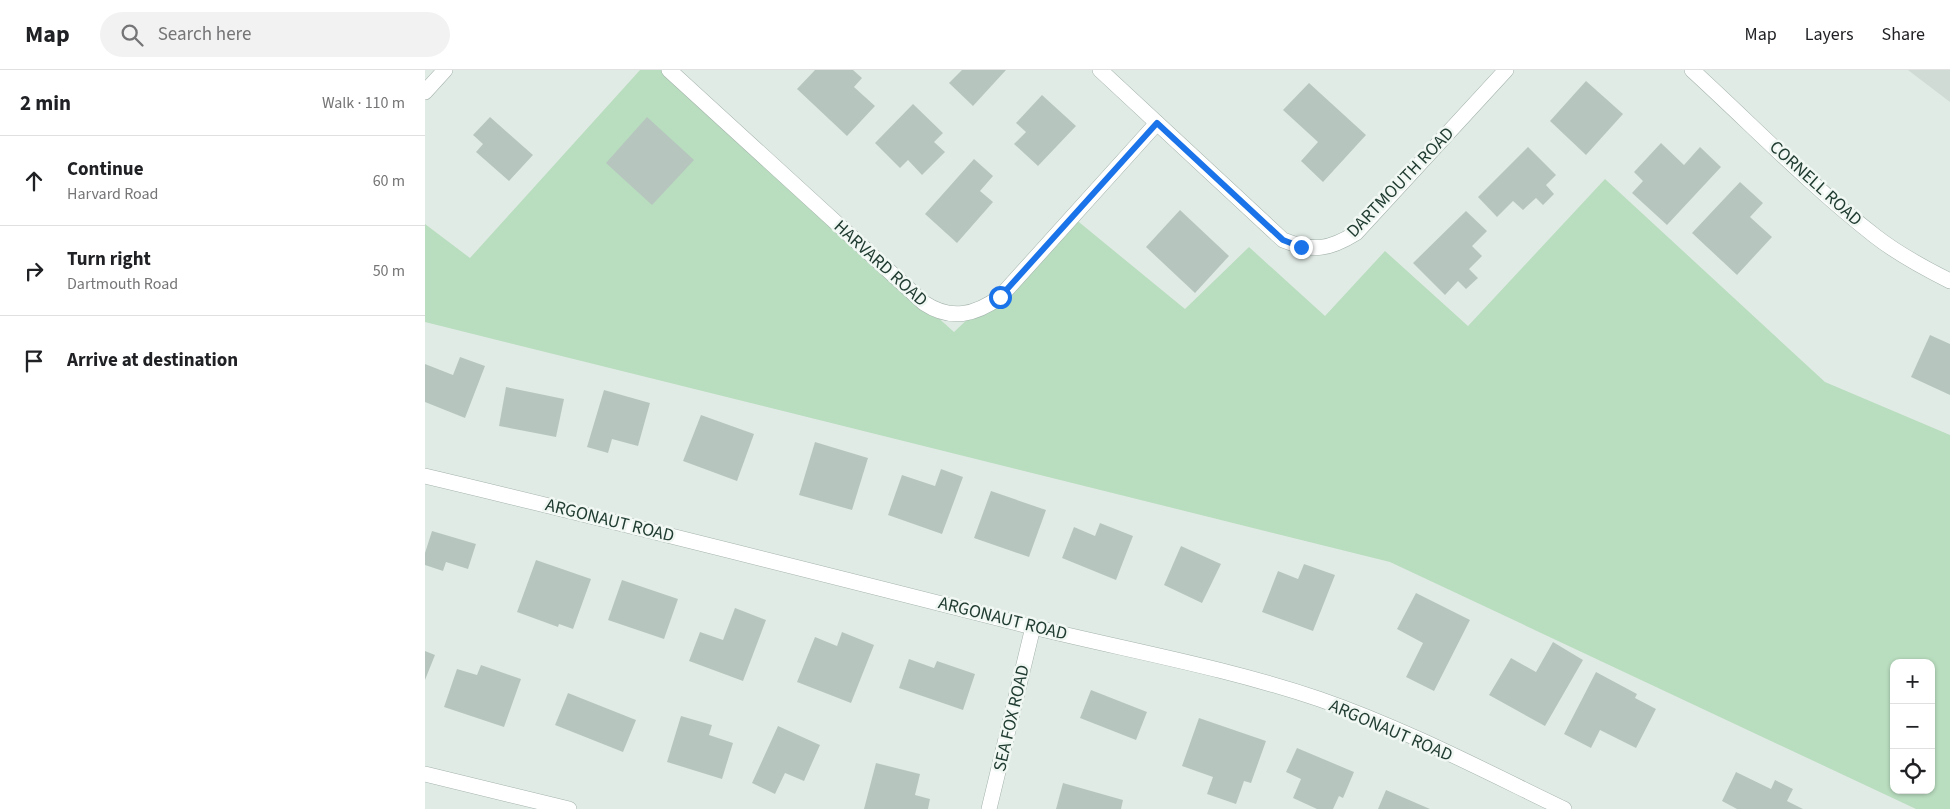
<!DOCTYPE html>
<html lang="en">
<head>
<meta charset="utf-8">
<style>
	:root { --surface:#fff; --page:#f2f2f2; --text:#202124; --muted:#757577; --line:#e0e0e0 }
	body { margin:0; font-family:"Source Sans 3",sans-serif; background:var(--page); color:var(--text) }
	.controls { position:absolute; right:15px; bottom:15px; display:grid; overflow:hidden; border-radius:10px; box-shadow:0 1px 4px #0004 }
	.controls button { width:45px; height:45px; display:grid; place-items:center; padding:0; border:0; border-bottom:1px solid var(--line); background:var(--surface); color:var(--text); font:25px sans-serif }
	.stop { position:absolute; width:15px; height:15px; margin:-11px; border:4px solid #1a73e8; border-radius:50%; background:#fff }
	.stop.end { background:#1a73e8; border-color:#fff; box-shadow:0 1px 5px #0008 }
	.list { margin:0; padding:0; list-style:none }
	h2 { display:flex; justify-content:space-between; align-items:center; height:65px; margin:0; padding:0 20px; font-size:21px }
	h2 small { font-size:16px; font-weight:400; color:var(--muted) }
	.list li { display:grid; grid-template-columns:32px 1fr auto; gap:15px; align-items:center; box-sizing:border-box; height:90px; padding:0 20px; border-top:1px solid var(--line) }
	.list b { display:block; font-size:19px; white-space:nowrap }
	.list p { margin:0; font-size:16px; white-space:nowrap; color:var(--muted) }
	.list em { font-size:16px; font-style:normal; color:var(--muted) }
	.icon { flex:none; width:28px; height:28px; fill:none; stroke:currentColor; stroke-width:2; stroke-linecap:round; stroke-linejoin:round }
	.map { position:relative; flex:none; width:1525px; height:739px; overflow:hidden }
	header { display:flex; align-items:center; gap:30px; box-sizing:border-box; height:70px; padding:0 25px; background:var(--surface); border-bottom:1px solid var(--line) }
	header strong { font-size:24px }
	nav { display:flex; gap:28px; margin-inline-start:auto; font-size:18px }
	.search { width:350px; height:45px; background:var(--page); display:flex; align-items:center; gap:12px; box-sizing:border-box; padding:0 18px; border-radius:28px; color:var(--muted); font-size:19px }
	main { display:flex }
	aside { flex:1; background:var(--surface) }
	.map>svg:first-child { display:block }
	.built { fill:#cfdbd4 }
	.green { fill:#b9ddbf; fill-rule:evenodd }
	.building { fill:#b6c6be }
	.lines { fill:none; stroke-linecap:round; stroke-linejoin:round }
	.street-casing { stroke:#a4b3ac; stroke-width:16 }
	.street { stroke:#fff; stroke-width:15 }
	.route { stroke:#1a73e8; stroke-width:6 }
	.labels { text-anchor:middle; stroke-width:5; stroke-linejoin:round; paint-order:stroke }
	.street-label { font-size:18px; fill:#213c32; stroke:#f1f8f4 }
</style>
</head>
<body>
<header>
<strong>Map</strong>
<div class="search"><svg class="icon" aria-label="search" viewBox="0 0 24 24"><circle cx="10" cy="10" r="6"/><path d="M15 15l6 6"/></svg>Search here</div>
<nav><a>Map</a><a>Layers</a><a>Share</a></nav>
</header>
<main>
<aside>
<h2>2 min<small>Walk · 110 m</small></h2>
<ul class="list">
<li><svg class="icon" aria-label="ahead" viewBox="0 0 24 24"><path d="M12 20V5M6 11l6-6 6 6"/></svg><div><b>Continue</b><p>Harvard Road</p></div><em>60 m</em></li>
<li><svg class="icon" aria-label="right" viewBox="0 0 24 24"><path d="M7 20v-9h11M14 6l5 5-5 5"/></svg><div><b>Turn right</b><p>Dartmouth Road</p></div><em>50 m</em></li>
<li><svg class="icon" aria-label="arrive" viewBox="0 0 24 24"><path d="M6 21V4h12l-3 4 3 4H6"/></svg><div><b>Arrive at destination</b></div></li>
</ul>
</aside>
<div class="map">
<svg width="1525" height="739" viewBox="0 0 1525 739">
	<rect width="100%" height="100%" fill="#e1ebe5"/>
	<path class="built" d="M1483,0H1525V32Z"/>
	<path class="green" d="M215,0H238L529,262L649,148L760,239L824,177L900,246L960,181L1043,256L1180,109L1400,312L1525,365V739H1491L965,492L0,252V154L45,188ZM1469,593H1506V720H1469Z"/>
	<g class="building">
		<path d="M390,0H428L437,8L429,17L450,36L422,66L372,19Z"/>
		<path d="M537,0H581L548,36L524,13Z"/>
		<path d="M1161,11L1198,44L1161,85L1125,51Z"/>
		<path d="M884,13L941,65L898,112L876,91L893,72L858,40Z"/>
		<path d="M617,25L651,56L613,96L589,74L601,62L591,53Z"/>
		<path d="M488,34L518,63L509,72L520,82L497,105L483,90L475,98L450,73Z"/>
		<path d="M65,47L108,85L84,111L51,82L58,74L48,65Z"/>
		<path d="M222,47L269,90L227,135L181,93Z"/>
		<path d="M1236,73L1259,95L1275,77L1296,97L1242,155L1207,123L1218,111L1209,102Z"/>
		<path d="M1103,77L1131,105L1121,115L1129,124L1118,135L1111,128L1098,140L1088,131L1072,147L1053,127Z"/>
		<path d="M549,89L568,106L555,121L568,132L532,173L500,144Z"/>
		<path d="M1315,112L1338,133L1325,147L1347,167L1312,205L1267,163Z"/>
		<path d="M755,140L804,186L770,223L721,177Z"/>
		<path d="M1041,141L1062,161L1047,176L1057,186L1044,199L1053,208L1041,219L1033,211L1020,225L988,193Z"/>
		<path d="M1505,265L1525,274V325L1486,307Z"/>
		<path d="M35,287L60,296L40,348L0,332V294L28,305Z"/>
		<path d="M81,317L139,329L131,367L74,356Z"/>
		<path d="M179,320L225,333L213,376L187,369L183,383L162,377Z"/>
		<path d="M276,345L329,364L312,411L258,391Z"/>
		<path d="M390,372L443,388L427,440L374,425Z"/>
		<path d="M516,399L538,407L517,464L463,445L477,405L510,416Z"/>
		<path d="M566,421L621,440L604,487L549,468Z"/>
		<path d="M675,453L708,466L691,510L637,488L649,457L670,466Z"/>
		<path d="M7,461L51,474L43,499L21,492L18,501L0,495V483Z"/>
		<path d="M756,476L796,494L777,533L739,515Z"/>
		<path d="M111,490L166,509L148,559L134,554L133,557L92,542Z"/>
		<path d="M879,494L910,505L888,561L837,542L853,501L873,509Z"/>
		<path d="M197,510L253,529L239,569L183,550Z"/>
		<path d="M991,523L1045,550L1009,621L981,607L998,573L972,559Z"/>
		<path d="M310,538L341,550L318,611L264,591L275,562L298,570Z"/>
		<path d="M417,562L449,575L426,633L372,612L390,567L412,576Z"/>
		<path d="M1128,572L1158,590L1120,656L1064,625L1086,588L1111,602Z"/>
		<path d="M0,581L10,585L0,610Z"/>
		<path d="M484,589L509,598L512,591L550,604L538,640L474,618Z"/>
		<path d="M56,595L96,609L79,657L19,637L32,599L52,605Z"/>
		<path d="M1171,602L1212,624L1210,628L1231,639L1211,678L1175,660L1166,678L1139,664Z"/>
		<path d="M666,620L722,642L711,670L655,648Z"/>
		<path d="M143,623L211,650L198,682L130,655Z"/>
		<path d="M256,646L287,655L284,665L308,673L297,709L242,692Z"/>
		<path d="M774,648L841,671L826,713L819,711L811,734L782,724L788,707L757,696Z"/>
		<path d="M353,656L395,675L379,711L360,703L350,724L327,713Z"/>
		<path d="M872,678L929,702L918,728L914,726L908,739H892L868,728L876,709L861,702Z"/>
		<path d="M451,693L495,704L490,725L505,729L503,739H439Z"/>
		<path d="M1311,702L1346,719L1350,710L1368,719L1362,731L1378,739H1312L1297,731Z"/>
		<path d="M638,713L698,730L696,739H631Z"/>
		<path d="M961,720L1005,739H953Z"/>
	</g>
	<g class="lines">
		<defs>
			<g id="street">
				<path d="M244,0L499,233C526,251 550,245 575,227L732,53"/>
				<path d="M675,0L858,170C888,182 904,180 931,163L1081,0"/>
				<path d="M1267,0C1327,55 1386,116 1450,166C1473,184 1499,198 1525,211"/>
				<path d="M0,22L20,0"/>
				<path d="M0,406C202,454 403,505 604,556C701,580 799,597 894,629C978,658 1058,700 1139,739"/>
				<path d="M0,704L144,739"/>
				<path d="M564,739L608,557"/>
			</g>
		</defs>
		<use href="#street" class="street-casing"/>
		<use href="#street" class="street"/>
	</g>
	<g class="lines">
		<path class="route" d="M575,227L732,53L858,170L876,177"/>
	</g>
	<g class="labels">
		<g class="street-label">
			<text transform="translate(975 112) rotate(-46)" y="6">DARTMOUTH ROAD</text>
			<text transform="translate(1391 113) rotate(42)" y="6">CORNELL ROAD</text>
			<text transform="translate(456 193) rotate(42)" y="6">HARVARD ROAD</text>
			<text transform="translate(185 450) rotate(14)" y="6">ARGONAUT ROAD</text>
			<text transform="translate(578 548) rotate(14)" y="6">ARGONAUT ROAD</text>
			<text transform="translate(586 648) rotate(-77)" y="6">SEA FOX ROAD</text>
			<text transform="translate(966 660) rotate(23)" y="6">ARGONAUT ROAD</text>
		</g>
	</g>
</svg>
<div class="controls">
<button>+</button>
<button>−</button>
<button><svg class="icon" aria-label="locate" viewBox="0 0 24 24"><circle cx="12" cy="12" r="6"/><path d="M12 2v4M12 18v4M2 12h4M18 12h4"/></svg></button>
</div>
<div class="stop" style="left:575px;top:227px"></div>
<div class="stop end" style="left:876px;top:177px"></div>
</div>
</main>
</body>
</html>
